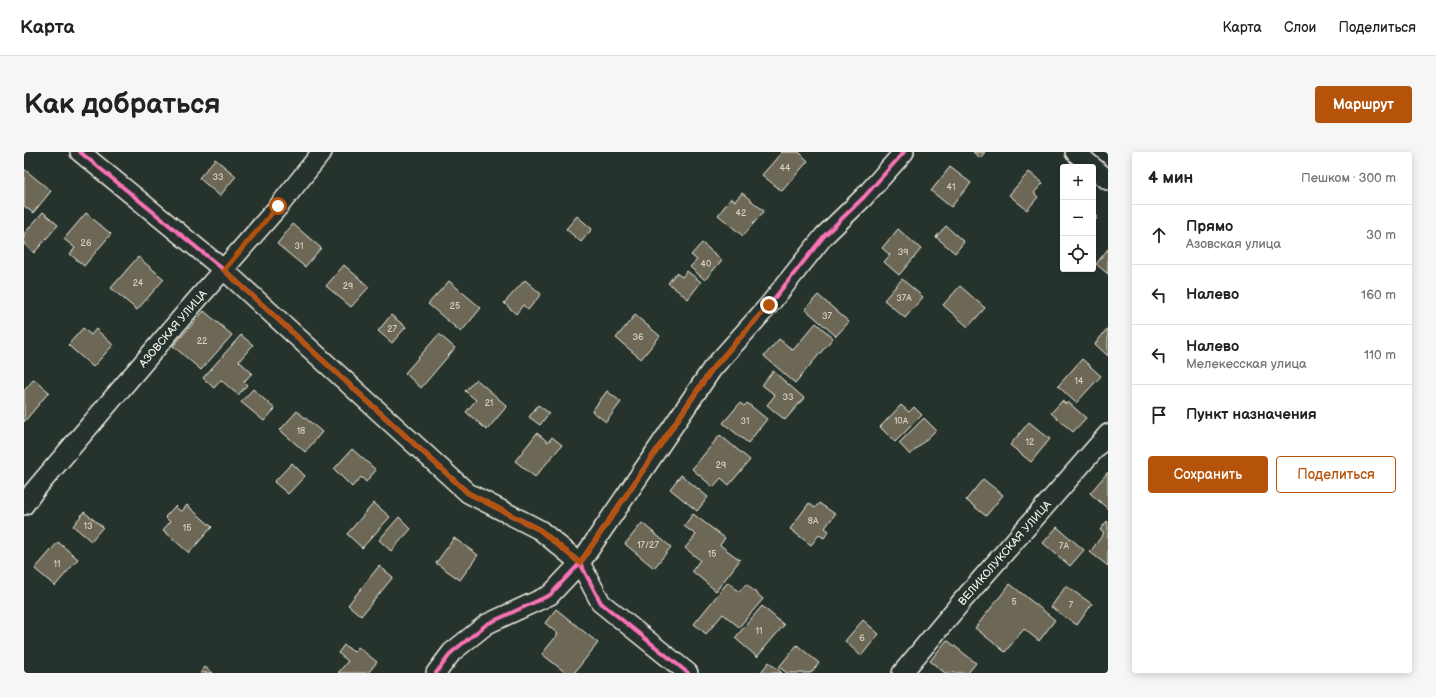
<!DOCTYPE html>
<html lang="ru">
<head>
<meta charset="utf-8">
<style>
	:root { --surface:#fff; --page:#f6f6f6; --text:#222; --muted:#767676; --line:#e0e0e0; --accent:#b45309 }
	body { margin:0; font-family:"Balsamiq Sans",sans-serif; background:var(--page); color:var(--text) }
	.controls { position:absolute; right:12px; top:12px; display:grid; overflow:hidden; border-radius:4px; box-shadow:0 2px 10px #0003 }
	.controls button { width:36px; height:36px; display:grid; place-items:center; padding:0; border:0; border-bottom:1px solid var(--line); background:var(--surface); color:var(--text); font:20px sans-serif }
	.stop { position:absolute; width:12px; height:12px; margin:-9px; border:3px solid #b45309; border-radius:50%; background:#fff }
	.stop.end { background:#b45309; border-color:#fff; box-shadow:0 1px 4px #0008 }
	.list { margin:0; padding:0; list-style:none }
	h2 { display:flex; justify-content:space-between; align-items:center; height:52px; margin:0; padding:0 16px; font-size:17px }
	h2 small { font-size:13px; font-weight:400; color:var(--muted) }
	.list li { display:grid; grid-template-columns:26px 1fr auto; gap:12px; align-items:center; box-sizing:border-box; height:60px; padding:0 16px; border-top:1px solid var(--line) }
	.list b { display:block; font-size:15px; white-space:nowrap }
	.list p { margin:0; font-size:13px; white-space:nowrap; color:var(--muted) }
	.list em { font-size:13px; font-style:normal; color:var(--muted) }
	.actions { display:flex; gap:8px; padding:12px 16px }
	.actions a { flex:1; padding:9px 0; border:1px solid var(--accent); border-radius:4px; text-align:center; font-size:14px; color:var(--accent) }
	.actions .main { background:var(--accent); color:#fff }
	.icon { flex:none; width:22px; height:22px; fill:none; stroke:currentColor; stroke-width:2; stroke-linecap:round; stroke-linejoin:round }
	.map { position:relative; flex:none; width:1084px; height:521px; overflow:hidden; border-radius:4px }
	header { display:flex; align-items:center; gap:24px; box-sizing:border-box; height:56px; padding:0 20px; background:var(--surface); border-bottom:1px solid var(--line) }
	header strong { font-size:19px }
	nav { display:flex; gap:22px; margin-inline-start:auto; font-size:14px }
	.intro { display:flex; align-items:center; justify-content:space-between; box-sizing:border-box; height:96px; padding:0 24px }
	h1 { margin:0; font-size:28px }
	.button { padding:10px 18px; border-radius:4px; background:var(--accent); color:#fff; font-size:14px; font-weight:700 }
	main { display:flex; gap:24px; padding:0 24px }
	aside { flex:1; background:var(--surface); border-radius:4px; box-shadow:0 2px 10px #0003 }
	.map>svg:first-child { display:block }
	.building { fill:#6d6855; stroke:#f4f1e8 }
	.lines { fill:none; stroke-linecap:round; stroke-linejoin:round }
	.minor-casing { stroke:#f4f1e8; stroke-width:22 }
	.minor { stroke:#26332d; stroke-width:19 }
	.cycleway-casing { stroke:#26332d; stroke-width:6 }
	.cycleway { stroke:#fb73b8; stroke-width:4 }
	.route { stroke:#b45309; stroke-width:5 }
	.labels { text-anchor:middle; stroke-width:4; stroke-linejoin:round; paint-order:stroke }
	.number-label { font-size:9px; fill:#d2cfc3 }
	.street-label { font-size:11px; fill:#f4f1e8; stroke:#26332d }
</style>
</head>
<body>
<header>
<strong>Карта</strong>
<nav><a>Карта</a><a>Слои</a><a>Поделиться</a></nav>
</header>
<div class="intro"><h1>Как добраться</h1><a class="button">Маршрут</a></div>
<main>
<div class="map">
<svg width="1084" height="521" viewBox="0 0 1084 521">
	<rect width="100%" height="100%" fill="#26332d"/>
	<filter id="ink" filterUnits="userSpaceOnUse"><feTurbulence type="fractalNoise" baseFrequency=".025" numOctaves="2"/><feDisplacementMap in="SourceGraphic" scale="8" xChannelSelector="R" yChannelSelector="G"/><feConvolveMatrix kernelMatrix="1 2 1 2 8 2 1 2 1" color-interpolation-filters="sRGB"/></filter>
	<g filter="url(#ink)">
		<g class="building">
			<path d="M758,0H775L784,9L758,39L738,23Z"/>
			<path d="M949,0H961L956,6Z"/>
			<path d="M191,7L212,24L196,44L175,26Z"/>
			<path d="M926,15L947,31L927,55L907,39Z"/>
			<path d="M0,17L27,39L9,61L0,54Z"/>
			<path d="M1005,20L1019,31L1010,41L1014,45L1003,58L985,43Z"/>
			<path d="M718,41L740,59L719,84L694,63L707,46L711,49Z"/>
			<path d="M19,60L34,73L10,101L0,92V82Z"/>
			<path d="M62,61L87,82L60,114L46,102L51,96L40,87Z"/>
			<path d="M1069,61L1074,65L1069,71Z"/>
			<path d="M553,64L568,77L557,90L542,77Z"/>
			<path d="M269,72L297,96L281,115L253,92Z"/>
			<path d="M922,74L940,90L931,101L912,85Z"/>
			<path d="M874,77L897,97L875,123L860,110L866,103L858,96Z"/>
			<path d="M678,91L698,108L681,128L666,115L673,108L667,103Z"/>
			<path d="M1084,97V122L1072,112Z"/>
			<path d="M114,105L140,127L113,158L87,136Z"/>
			<path d="M320,113L345,135L327,155L302,134Z"/>
			<path d="M663,119L677,130L664,147L644,131L652,121L658,125Z"/>
			<path d="M878,127L899,145L881,166L860,148Z"/>
			<path d="M501,128L517,142L504,158L499,153L492,162L480,151Z"/>
			<path d="M425,129L457,156L437,180L404,152Z"/>
			<path d="M936,134L961,156L944,175L919,153Z"/>
			<path d="M794,143L825,170L812,184L781,157Z"/>
			<path d="M180,159L208,183L177,218L149,194Z"/>
			<path d="M367,163L382,175L368,191L354,179Z"/>
			<path d="M611,163L636,184L617,207L592,186Z"/>
			<path d="M792,171L809,186L771,231L740,204L755,187L769,198Z"/>
			<path d="M59,176L67,183L72,177L89,193L69,215L44,193Z"/>
			<path d="M1084,176V204L1071,192Z"/>
			<path d="M415,182L431,196L397,236L381,221Z"/>
			<path d="M217,183L229,193L215,209L228,221L220,230L223,233L214,243L197,228L190,236L179,226Z"/>
			<path d="M1058,207L1077,224L1052,251L1034,234Z"/>
			<path d="M749,219L780,246L761,268L743,253L751,243L738,233Z"/>
			<path d="M10,227L25,240L0,270V239Z"/>
			<path d="M452,227L483,254L463,278L442,260L452,248L441,239Z"/>
			<path d="M229,237L251,257L240,269L217,250Z"/>
			<path d="M583,239L597,250L582,270L568,259Z"/>
			<path d="M1038,249L1042,252L1044,250L1062,266L1049,280L1027,261Z"/>
			<path d="M716,251L720,254L723,251L743,267L724,291L699,271Z"/>
			<path d="M514,253L525,261L516,273L505,265Z"/>
			<path d="M877,253L885,260L890,255L898,263L871,290L856,275Z"/>
			<path d="M273,259L298,280L281,300L256,278Z"/>
			<path d="M900,266L912,278L886,303L875,291Z"/>
			<path d="M1005,270L1026,287L1007,310L986,293Z"/>
			<path d="M513,281L524,290L528,285L538,293L511,325L491,309Z"/>
			<path d="M696,283L726,308L705,333L697,326L689,335L668,317Z"/>
			<path d="M328,297L352,318L342,330L337,325L328,335L310,317Z"/>
			<path d="M268,311L281,324L264,342L250,330Z"/>
			<path d="M1084,320V357L1066,341Z"/>
			<path d="M657,323L684,345L673,359L646,337Z"/>
			<path d="M959,327L979,343L962,364L942,348Z"/>
			<path d="M350,351L366,365L338,396L323,382Z"/>
			<path d="M785,351L791,356L795,351L811,362L801,376L805,379L800,386L795,383L787,393L766,377Z"/>
			<path d="M163,353L188,375L165,401L139,378L146,370L141,365L151,354L157,360Z"/>
			<path d="M60,360L79,375L67,389L49,374Z"/>
			<path d="M669,362L701,386L696,393L716,408L692,439L668,419L676,408L661,396L672,383L660,374Z"/>
			<path d="M375,365L387,377L367,399L355,388Z"/>
			<path d="M1083,369L1084,370V414L1066,400L1080,381L1076,378Z"/>
			<path d="M618,371L647,395L630,416L601,392Z"/>
			<path d="M1033,375L1060,398L1046,414L1019,391Z"/>
			<path d="M430,386L454,403L436,428L412,411Z"/>
			<path d="M34,390L54,407L31,434L11,417Z"/>
			<path d="M355,414L369,425L337,464L324,453Z"/>
			<path d="M704,430L715,440L722,432L739,447L715,475L699,462L682,482L670,472Z"/>
			<path d="M986,432L1031,468L1015,489L1000,477L981,500L951,476Z"/>
			<path d="M1042,434L1068,452L1053,473L1027,455Z"/>
			<path d="M738,454L760,473L733,505L711,486Z"/>
			<path d="M532,457L574,491L550,521H542L518,502L534,482L521,471Z"/>
			<path d="M839,468L855,482L837,504L821,489Z"/>
			<path d="M923,488L952,511L944,521H921L906,509Z"/>
			<path d="M320,493L330,500L334,495L353,510L344,521H314L324,509L314,501Z"/>
			<path d="M773,493L795,511L787,521H763L755,515Z"/>
			<path d="M745,510L758,521H736Z"/>
			<path d="M181,515L189,521H176Z"/>
		</g>
		<g class="lines">
			<defs>
				<g id="minor">
					<path d="M56,0L200,118L444,341L516,378L556,411L577,451L664,521"/>
					<path d="M1051,0L1084,28"/>
					<path id="s1" d="M0,353L10,339L171,150L255,54L298,0"/>
					<path d="M412,521L428,500L463,472L526,443L556,411L688,217L745,153L800,84L840,45L880,0"/>
					<path id="s2" d="M878,521L939,448L1084,282"/>
				</g>
			</defs>
			<use href="#minor" class="minor-casing"/>
			<use href="#minor" class="minor"/>
			<defs>
				<g id="cycleway">
					<path d="M56,0L200,118L444,341L516,378L556,411L577,451L664,521"/>
					<path d="M412,521L428,500L463,472L526,443L556,411L688,217L745,153L800,84L840,45L880,0"/>
				</g>
			</defs>
			<use href="#cycleway" class="cycleway-casing"/>
			<use href="#cycleway" class="cycleway"/>
		</g>
	</g>
	<g class="lines" filter="url(#ink)">
		<path class="route" d="M254,54L200,118L444,341L516,378L556,411L688,217L745,153"/>
	</g>
	<g class="labels">
		<g class="number-label">
			<text x="761" y="19">44</text>
			<text x="194" y="28">33</text>
			<text x="927" y="38">41</text>
			<text x="717" y="64">42</text>
			<text x="62" y="94">26</text>
			<text x="275" y="97">31</text>
			<text x="879" y="103">39</text>
			<text x="682" y="115">40</text>
			<text x="114" y="134">24</text>
			<text x="324" y="137">29</text>
			<text x="880" y="149">37А</text>
			<text x="431" y="157">25</text>
			<text x="803" y="167">37</text>
			<text x="368" y="180">27</text>
			<text x="614" y="188">36</text>
			<text x="178" y="192">22</text>
			<text x="1055" y="232">14</text>
			<text x="764" y="248">33</text>
			<text x="465" y="254">21</text>
			<text x="721" y="272">31</text>
			<text x="877" y="272">10А</text>
			<text x="277" y="282">18</text>
			<text x="1006" y="293">12</text>
			<text x="697" y="316">29</text>
			<text x="789" y="372">8А</text>
			<text x="64" y="377">13</text>
			<text x="163" y="379">15</text>
			<text x="624" y="396">17/27</text>
			<text x="1040" y="397">7А</text>
			<text x="688" y="405">15</text>
			<text x="33" y="415">11</text>
			<text x="990" y="453">5</text>
			<text x="1047" y="456">7</text>
			<text x="735" y="482">11</text>
			<text x="838" y="489">6</text>
		</g>
		<g class="street-label">
			<text dy="4" stroke="none"><textPath href="#s1" startOffset="231">АЗОВСКАЯ УЛИЦА</textPath></text>
			<text dy="4" stroke="none"><textPath href="#s2" startOffset="158">ВЕЛИКОЛУКСКАЯ УЛИЦА</textPath></text>
		</g>
	</g>
</svg>
<div class="controls">
<button>+</button>
<button>−</button>
<button><svg class="icon" aria-label="locate" viewBox="0 0 24 24"><circle cx="12" cy="12" r="6"/><path d="M12 2v4M12 18v4M2 12h4M18 12h4"/></svg></button>
</div>
<div class="stop" style="left:254px;top:54px"></div>
<div class="stop end" style="left:745px;top:153px"></div>
</div>
<aside>
<h2>4 мин<small>Пешком · 300 m</small></h2>
<ul class="list">
<li><svg class="icon" aria-label="ahead" viewBox="0 0 24 24"><path d="M12 20V5M6 11l6-6 6 6"/></svg><div><b>Прямо</b><p>Азовская улица</p></div><em>30 m</em></li>
<li><svg class="icon" aria-label="left" viewBox="0 0 24 24"><path d="M17 20v-9H6M10 6l-5 5 5 5"/></svg><div><b>Налево</b></div><em>160 m</em></li>
<li><svg class="icon" aria-label="left" viewBox="0 0 24 24"><path d="M17 20v-9H6M10 6l-5 5 5 5"/></svg><div><b>Налево</b><p>Мелекесская улица</p></div><em>110 m</em></li>
<li><svg class="icon" aria-label="arrive" viewBox="0 0 24 24"><path d="M6 21V4h12l-3 4 3 4H6"/></svg><div><b>Пункт назначения</b></div></li>
</ul>
<div class="actions"><a class="main">Сохранить</a><a>Поделиться</a></div>
</aside>
</main>
</body>
</html>
